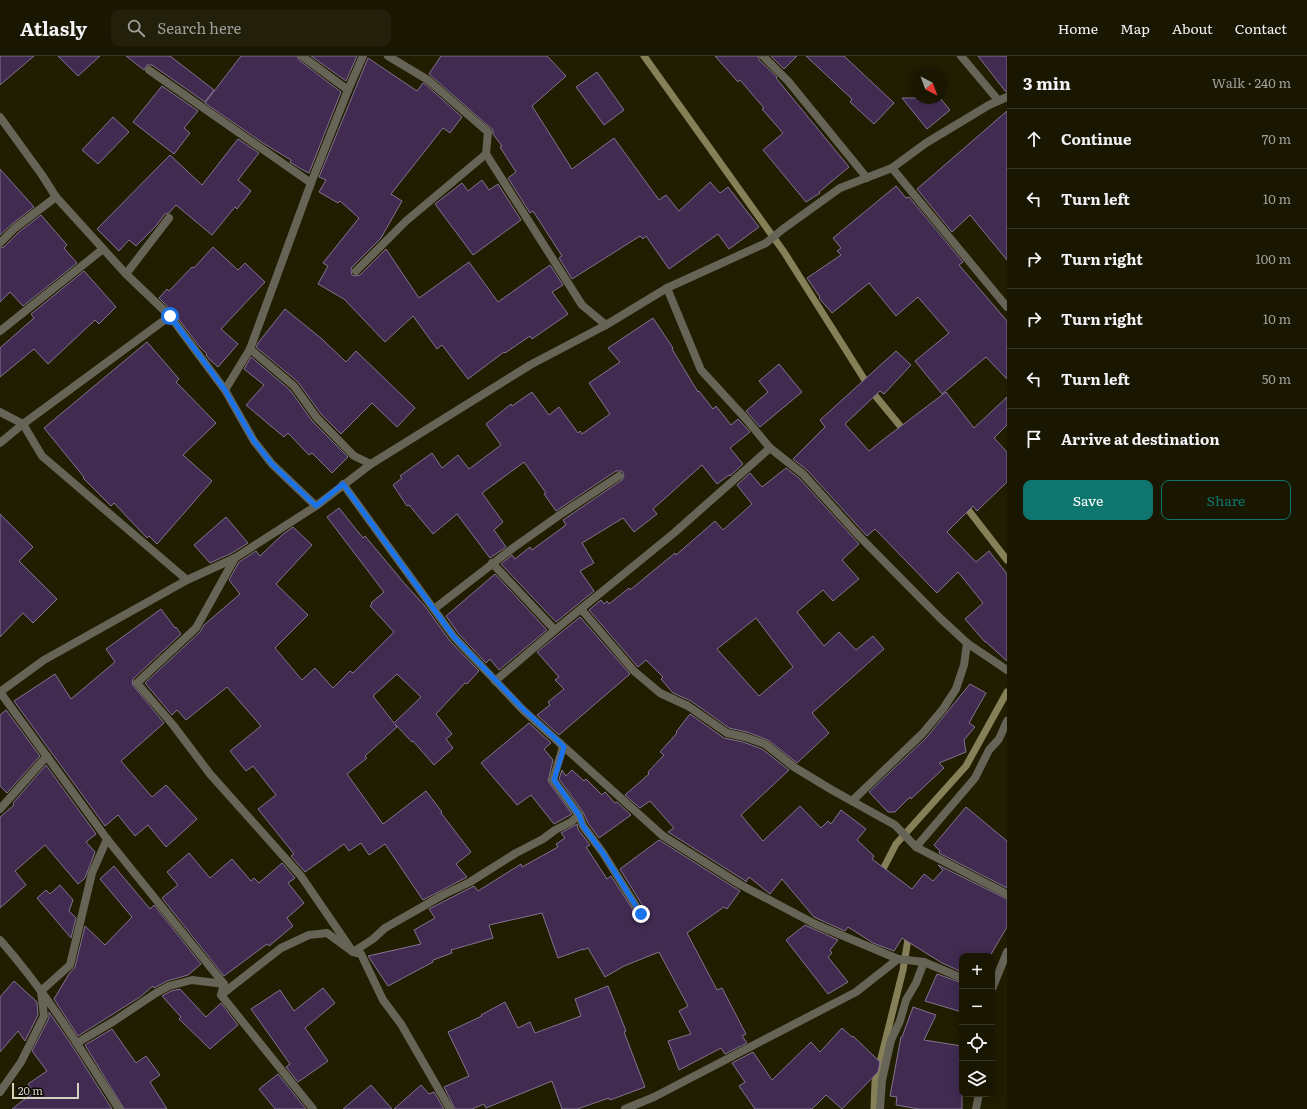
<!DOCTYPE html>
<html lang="en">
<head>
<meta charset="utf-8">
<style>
	:root { --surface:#191601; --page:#221f0b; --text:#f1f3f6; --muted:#9f9f99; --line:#373523; --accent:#0f766e }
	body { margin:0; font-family:Literata,serif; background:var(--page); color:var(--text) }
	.controls { position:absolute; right:12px; bottom:12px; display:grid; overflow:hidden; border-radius:8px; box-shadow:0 2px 10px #0003 }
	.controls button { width:36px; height:36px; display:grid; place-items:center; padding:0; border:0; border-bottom:1px solid var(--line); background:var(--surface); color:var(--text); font:20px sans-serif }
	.compass { position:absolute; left:911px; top:12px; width:36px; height:36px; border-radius:50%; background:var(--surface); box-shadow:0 2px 10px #0003; rotate:139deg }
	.scale { position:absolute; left:12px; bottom:10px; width:67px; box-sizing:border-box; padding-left:4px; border:2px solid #d5d2c2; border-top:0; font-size:11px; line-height:14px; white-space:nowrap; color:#d5d2c2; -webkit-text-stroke:3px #090701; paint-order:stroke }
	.stop { position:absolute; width:12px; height:12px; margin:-9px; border:3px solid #1a73e8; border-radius:50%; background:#fff }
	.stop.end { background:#1a73e8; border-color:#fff; box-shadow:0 1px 4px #0008 }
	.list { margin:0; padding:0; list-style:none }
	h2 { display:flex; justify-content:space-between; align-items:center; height:52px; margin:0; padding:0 16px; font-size:17px }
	h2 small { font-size:13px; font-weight:400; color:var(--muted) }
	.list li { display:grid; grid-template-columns:26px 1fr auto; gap:12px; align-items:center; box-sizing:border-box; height:60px; padding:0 16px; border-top:1px solid var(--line) }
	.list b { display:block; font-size:15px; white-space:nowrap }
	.list em { font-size:13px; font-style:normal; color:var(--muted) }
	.actions { display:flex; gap:8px; padding:12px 16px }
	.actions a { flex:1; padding:9px 0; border:1px solid var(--accent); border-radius:8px; text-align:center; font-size:14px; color:var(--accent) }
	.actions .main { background:var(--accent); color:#fff }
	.icon { flex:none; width:22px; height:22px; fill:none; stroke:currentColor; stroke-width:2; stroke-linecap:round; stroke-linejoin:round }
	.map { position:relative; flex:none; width:1007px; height:1053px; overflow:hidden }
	header { display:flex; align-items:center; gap:24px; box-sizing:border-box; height:56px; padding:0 20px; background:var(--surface); border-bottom:1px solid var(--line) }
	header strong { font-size:19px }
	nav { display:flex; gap:22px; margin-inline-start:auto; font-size:14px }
	.search { width:280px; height:36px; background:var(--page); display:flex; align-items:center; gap:10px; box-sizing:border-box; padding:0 14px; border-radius:8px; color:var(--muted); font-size:15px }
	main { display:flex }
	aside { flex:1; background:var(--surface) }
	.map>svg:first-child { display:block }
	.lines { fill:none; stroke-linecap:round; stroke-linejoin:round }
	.stream { stroke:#868058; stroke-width:7 }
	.building { fill:#412b51; stroke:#82738f; fill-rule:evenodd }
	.minor { stroke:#666457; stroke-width:8 }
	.route { stroke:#1a73e8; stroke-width:5 }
</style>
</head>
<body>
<header>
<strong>Atlasly</strong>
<div class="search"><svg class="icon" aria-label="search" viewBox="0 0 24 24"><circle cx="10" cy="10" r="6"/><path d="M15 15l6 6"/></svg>Search here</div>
<nav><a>Home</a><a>Map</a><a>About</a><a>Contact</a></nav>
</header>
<main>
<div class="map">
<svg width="1007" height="1053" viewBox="0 0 1007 1053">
	<rect width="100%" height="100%" fill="#211d01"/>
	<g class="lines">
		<g class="stream">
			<path d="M644,0L784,196L873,337L906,377"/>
			<path d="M963,447L1007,504"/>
			<path d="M880,819L896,788L966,710L1007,636"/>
			<path d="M874,1053L875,1026L903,914L909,877"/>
		</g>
	</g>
	<g class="building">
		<path d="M0,0H34L0,29Z"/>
		<path d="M58,0H100L78,20Z"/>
		<path d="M126,0H170L214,34L205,46L152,9H147L144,14Z"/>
		<path d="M241,0H297L299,4L341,36L309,117L301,113L290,106L291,104L266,89L205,47Z"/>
		<path d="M311,0H357L346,25Z"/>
		<path d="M441,0H547L566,20L532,50L572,113L614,82L659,144L666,139L679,155L710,126L720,137L728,131L759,171L729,193L718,178L669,213L646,180L643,183L640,180L572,223L559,202L562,200L533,155L530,157L508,122L516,116L500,91L502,90L493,78V74L429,18Z"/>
		<path d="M715,0H758L759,4L777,21L776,22L849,111L819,136L820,137L806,146L763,94L783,77L762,53L764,52L740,24L738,26Z"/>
		<path d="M771,0H797L784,13Z"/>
		<path d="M806,0H844L894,47L874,68L850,46L852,43Z"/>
		<path d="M978,0H1007V36H1006Z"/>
		<path d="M368,2L417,35L423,27L425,28L462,61L450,77L443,72L391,138L402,145L381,182L352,211L351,214L352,219L355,220L360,219L386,193L419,242L469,206L498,246L550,209L563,229L552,236L568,258L532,283L530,280L505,297L504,296L468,323L442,289L437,293L413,260L385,286L344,243L318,228L328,210L323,207L359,162L340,145L338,147L319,136L326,124L319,121Z"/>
		<path d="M597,16L624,54L604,69L576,31Z"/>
		<path d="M162,30L198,55L184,72L190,77L174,98L133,66Z"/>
		<path d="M902,42H940L950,54L927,73Z"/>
		<path d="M1007,55V204L970,159L952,176L917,133Z"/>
		<path d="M113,61L129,76L98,108L82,94Z"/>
		<path d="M238,83L259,97L238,124L251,135L237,153L235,151L212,179L176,149L169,157L165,158L156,170L136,190L129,184L119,195L97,173L170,99L202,129Z"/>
		<path d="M0,113L34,151L12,168L0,179Z"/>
		<path d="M482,124L489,134L498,128L521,164L473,199L435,148L462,127L468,135Z"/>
		<path d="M896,130L906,142L909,141L963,206L959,209L1007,265V323L986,301L942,338L915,305L949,277L918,241L896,260L869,227L832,257L819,242L820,241L807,222L841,199L837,195L841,192L833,182Z"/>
		<path d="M41,159L67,189L64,192L77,207L23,250L10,236L0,246V192L4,191L19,176Z"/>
		<path d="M213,191L238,214L245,207L265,226L221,273L238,288L218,311L210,304L206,299L207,298L199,290L174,257L159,242L167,233L169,235L192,211L194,212Z"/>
		<path d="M84,215L116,251L99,268L95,264L48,308L34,293L0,321V292L34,262L31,258Z"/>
		<path d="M285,253L322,283L346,306L356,295L415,352L397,371L372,347L341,378L321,358L298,326L256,291L258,287Z"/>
		<path d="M653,262L673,292L672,293L698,336L699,335L713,353L716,350L731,369L738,363L750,376L730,392L743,408L730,420L729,419L717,428L702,409L653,453L657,458L634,476L623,462L582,487L594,507L580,515L594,535L556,566L501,508L512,499L515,503L530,491L532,494L566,469L563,464L622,424L624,419L622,415H616L556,455L544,438L546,437L524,406L482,437L503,466L494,474L506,491L490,502L457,458L433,478L409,449L407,450L393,429L402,422L400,420L432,397L442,412L458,399L469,413L501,389L486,368L511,348L512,350L532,336L549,359L559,351L578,377L580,375L582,378L610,358L589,327L620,306L608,292Z"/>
		<path d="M147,286L179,323L176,326L216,367L183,399L212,425L157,488L149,480L147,482L114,447L111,450L83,422L84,421L44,372Z"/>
		<path d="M896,295L911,309L884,338L880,335L845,368L869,395L884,383L946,336L974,372L1007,341V369L994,382L1007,396V426L977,455L973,450L947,476L976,506L989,495L1007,518V605L986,586H985L965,563L983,547L958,516L937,537L875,473L867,480L807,414L793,403L825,371L820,364Z"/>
		<path d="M251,301L290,334L313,366L348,401L332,417L312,397L309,399L288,377L284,381L246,349L264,329L244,313Z"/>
		<path d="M779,308L802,336L760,371L746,355L768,336L759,325Z"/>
		<path d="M786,412L799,422L859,488L842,504L859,523L833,545L823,534L797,556L824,590L839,576L856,594L873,580L884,593L812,657L829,677L797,707L768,684L747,676L729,672L691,645L673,637L661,623L663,621L646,604L638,611L589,554L601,544L604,548L607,545L609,548L629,532L630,534L675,497L676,499L715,465L723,474L752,448L737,429L750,417L762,431ZM756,562L793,611L759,640L717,593Z"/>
		<path d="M339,452L363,482L365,480L404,527L424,549L450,585L479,615L467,628L465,627L436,658L452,678L446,683L453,692L434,709L413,685L412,686L395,668L397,671L365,700L367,702L347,718L383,768L426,735L442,756L441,757L471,796L456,808L467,821L423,844L385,788L369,799L361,787L349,795L344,788L305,816L291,800L294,798L258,753L276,739L253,710L246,715L230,695L261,670L227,631L186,664L177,654L172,659L145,627L200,576L204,569L240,538L229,524L239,506L256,495L260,500L283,478L293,471L312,489L276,528L308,559L275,592L302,624L315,612L333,632L350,615L353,617L394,576L370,550L372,548L371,547L384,536L327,461ZM397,618L421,641L394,667L373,640Z"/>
		<path d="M0,458L33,491L19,505L57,543L33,567L23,557L0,581Z"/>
		<path d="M226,461L248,487L232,497L210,507L194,489Z"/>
		<path d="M495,518L547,574L499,614L490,603L486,607L458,577L446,560Z"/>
		<path d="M161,553L175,572L176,571L181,578L133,623L132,628L164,667L121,705L152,741L166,729L197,763L166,791L148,769L135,780L118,759L105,770L14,645L55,618L71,643L115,606L106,593Z"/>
		<path d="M580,561L630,618L559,679L537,659L550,649L548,646L564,633L555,624L559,621L537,596Z"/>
		<path d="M970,628L986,637L969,667L975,671L964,684L966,696L939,707L944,712L911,743L910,741L895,756H888L869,736L926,682Z"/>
		<path d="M6,654L40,700L7,737L0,730V659Z"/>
		<path d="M690,658L724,682L743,686L762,693L789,714L741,759L763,785L800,750L821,772L828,765L831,768L841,754L866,773L857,784L874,800L872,803L912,833L924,818L933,825L943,814L938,809L1007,843V871L990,900H962V916L942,907L902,882L894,895L873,887L848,871L845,875L814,861L782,823L770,838L749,821L746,826L744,824L668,776L674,772L650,745L640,752L625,739L649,718L648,716L664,699L660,696L677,677L676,676Z"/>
		<path d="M529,667L551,687L544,693L553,704L548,725L572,758L554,768L531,739L517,749L481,707Z"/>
		<path d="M46,709L96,778L86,786L95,796L85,822L78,828L45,789L15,815L26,829L0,852V761L14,749L13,747Z"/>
		<path d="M562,714L566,720L572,714L584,725L586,723L602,739L605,736L615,747L617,746L631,759L599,782L588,767L583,756L559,723Z"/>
		<path d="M966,751L1007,785V832L939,797L940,795L934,789Z"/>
		<path d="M577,768L578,773L590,789L586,791L607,823L611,820L639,863L644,862L646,858V855L620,813L659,784L740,835L727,853L724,851L687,877L717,934L722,932L746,978L742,980L747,987L725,998L721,992L679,1014L668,985L691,978L679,955L688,950L659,896L624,910L605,921L588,892L583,894V893L558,902L542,857L489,869L493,882L451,894L452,897L433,904V906L388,930L368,900L421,888L414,874L435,862L429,853L474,830L478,835L521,808L522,811L558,791L556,788L565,782L561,777Z"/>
		<path d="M189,797L210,822L232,803L251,825L254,822L259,827L282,807L295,822L288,827L304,847L287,862L293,870L269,890L267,888L224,920L162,842L178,829L167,816Z"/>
		<path d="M114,810L150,853L154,849L201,908L188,919L167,925L154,932L153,930L140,941L78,980L54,943L69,918L75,911L85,870L105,889L132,861L100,823Z"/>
		<path d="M60,829L73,844L69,855L76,862L71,882L37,842L46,834L50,838Z"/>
		<path d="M805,869L838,884L830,894L832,897L828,901L848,926L828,938L786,884Z"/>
		<path d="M937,918L962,927V956L925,945Z"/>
		<path d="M14,925L37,946L38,959L25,985L18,975L0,996V941Z"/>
		<path d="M608,930L626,975L624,976L645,1031L610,1044L609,1042L577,1053H562L552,1025L486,1052L484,1048L472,1053H455L444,1031L469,1020L448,976L482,960L481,959L505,946L518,972L530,966L535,977L581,960L575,943Z"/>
		<path d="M323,932L335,947L305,972L328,1005L298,1026L286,1011L290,1008L251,953L280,934L294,955Z"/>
		<path d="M180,933L206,961L221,947L238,969L210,993L179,963L181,961L162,940L171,935Z"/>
		<path d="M913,951L936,959L924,984L962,990V1053H919L896,1049L897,1041L890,1040L901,981H902Z"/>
		<path d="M49,956L73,991L112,1053H12L34,1036L28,1028L47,1015L32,995L49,962Z"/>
		<path d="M842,972L852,981L853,980L880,1006L878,1016L842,1053L826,1039L812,1053H755L739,1030L745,1026L732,1007L753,996L772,1024L811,986L820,996Z"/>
		<path d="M112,973L136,1007L146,1000L160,1019L150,1026L167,1053H124L85,989Z"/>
		<path d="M278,1018L306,1053H275L259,1033Z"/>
		<path d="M371,1029L392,1053H343Z"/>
		<path d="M421,1029L429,1038L434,1036L444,1053H394Z"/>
	</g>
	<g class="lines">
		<g class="minor">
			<path d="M302,0L348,34"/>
			<path d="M388,0L428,24L488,76L486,98L582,249L606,269"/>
			<path d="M763,0L788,25L867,122"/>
			<path d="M961,0L998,44"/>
			<path d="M149,14L311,127"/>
			<path d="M0,61L42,119L56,141L126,218L170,260L225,334L254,385L272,408L316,450"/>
			<path d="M892,112L1007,251"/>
			<path d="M0,187L15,172L56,141"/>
			<path d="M356,215L406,165L486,98"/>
			<path d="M126,218L169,162"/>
			<path d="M667,232L701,314L746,363L770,392L803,418L859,480L940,562L967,587L1007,614"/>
			<path d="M0,275L103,193"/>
			<path d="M250,293L294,330L317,362L354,400L371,408"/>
			<path d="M225,334L250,293L311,127L348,34L363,0"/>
			<path d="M0,356L23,368L42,400L187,524"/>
			<path d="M0,387L23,368L170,260"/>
			<path d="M343,428L454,581L523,654L663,780L741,829L815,868L898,903L924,906L962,922"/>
			<path d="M235,502L196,572L137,627L173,669L210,718L301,820L353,896L361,898L383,944L401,968L450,1053"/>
			<path d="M492,507L555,574"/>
			<path d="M434,553L513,492L561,458L619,420"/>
			<path d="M581,553L634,615L660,637L688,650L727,677L745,681L765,688L794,711L832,734L895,769L916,791L1007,838"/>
			<path d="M495,625L555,574L674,477L770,392"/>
			<path d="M0,636L44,604L187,524L235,502L316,450L371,408L530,309L606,269L667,232L766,187L783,173L840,132L892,112L926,87L989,49L1007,41"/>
			<path d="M0,636L107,783L224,928L221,939L313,1053"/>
			<path d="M852,745L922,678L943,653L956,633L964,609L967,587"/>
			<path d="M0,753L47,700"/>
			<path d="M579,759L583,770L603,797L641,858"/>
			<path d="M916,791L975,722L989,694L999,683L1007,665"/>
			<path d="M0,884C46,936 82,995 119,1053"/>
			<path d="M992,933L1007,896"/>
			<path d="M221,939L281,892L309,879L327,877L353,896L373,883L385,872L443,839L470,826L516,797L543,783L555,774L571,766L579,759L553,724L563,691L560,687"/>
			<path d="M77,987L114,965L156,937L169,930L192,924L224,928"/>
			<path d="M0,1036L21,1006L44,960L41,935L70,909L92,817L107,783"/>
			<path d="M625,1053L654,1041L856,936L898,903"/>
			<path d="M880,1053L882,1024L891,984L900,965L906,944L916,927L924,906"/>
			<path d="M976,1053L979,1038"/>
		</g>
	</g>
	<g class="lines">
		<path class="route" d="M170,260L225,334L254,385L272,408L316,450L343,428L454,581L524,654L557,684L564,691L554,724L579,759L583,770L603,797L641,858"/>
	</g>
</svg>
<div class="controls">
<button>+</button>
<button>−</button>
<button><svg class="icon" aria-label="locate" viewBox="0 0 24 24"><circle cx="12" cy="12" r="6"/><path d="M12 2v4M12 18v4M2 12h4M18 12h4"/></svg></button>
<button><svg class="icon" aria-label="layers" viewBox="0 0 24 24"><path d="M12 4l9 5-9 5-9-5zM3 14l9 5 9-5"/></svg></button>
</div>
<svg class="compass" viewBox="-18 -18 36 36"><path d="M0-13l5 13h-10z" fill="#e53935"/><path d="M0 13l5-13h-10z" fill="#9f9f99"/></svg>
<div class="scale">20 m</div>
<div class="stop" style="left:170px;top:260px"></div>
<div class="stop end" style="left:641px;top:858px"></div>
</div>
<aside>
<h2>3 min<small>Walk · 240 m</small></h2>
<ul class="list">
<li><svg class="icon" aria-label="ahead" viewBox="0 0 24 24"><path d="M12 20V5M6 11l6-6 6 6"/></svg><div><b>Continue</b></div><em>70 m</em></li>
<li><svg class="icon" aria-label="left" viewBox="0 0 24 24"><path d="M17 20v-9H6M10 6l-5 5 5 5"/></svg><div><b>Turn left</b></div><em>10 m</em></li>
<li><svg class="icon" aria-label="right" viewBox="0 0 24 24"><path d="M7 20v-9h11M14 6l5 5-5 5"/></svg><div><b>Turn right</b></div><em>100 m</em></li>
<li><svg class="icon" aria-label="right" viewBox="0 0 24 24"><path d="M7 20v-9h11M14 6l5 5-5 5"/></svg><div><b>Turn right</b></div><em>10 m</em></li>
<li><svg class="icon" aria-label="left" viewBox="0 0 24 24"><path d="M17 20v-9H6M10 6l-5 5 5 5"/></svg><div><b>Turn left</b></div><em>50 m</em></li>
<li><svg class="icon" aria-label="arrive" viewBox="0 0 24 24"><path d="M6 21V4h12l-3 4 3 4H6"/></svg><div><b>Arrive at destination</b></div></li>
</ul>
<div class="actions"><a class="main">Save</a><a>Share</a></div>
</aside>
</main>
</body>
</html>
